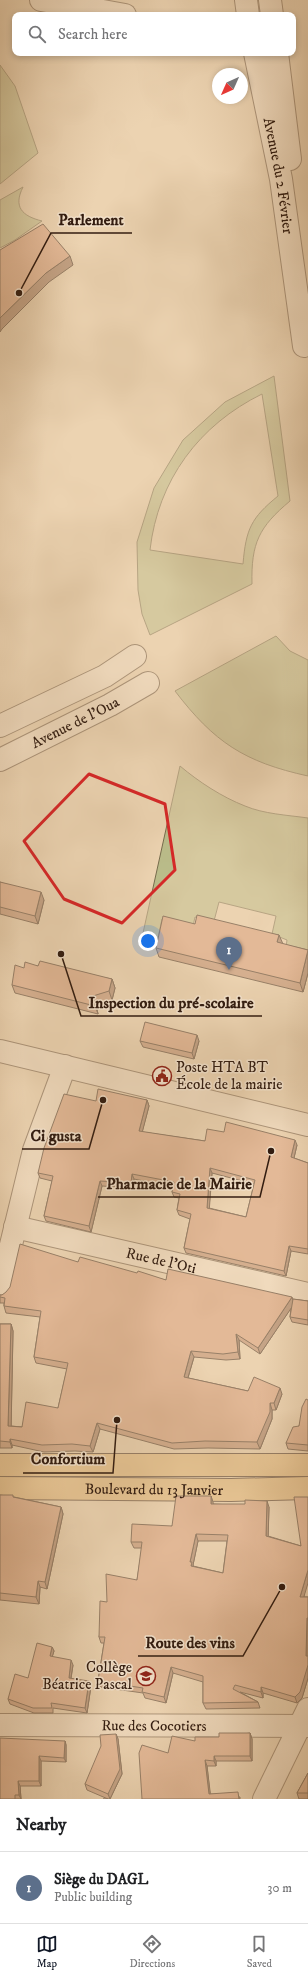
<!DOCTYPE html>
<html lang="en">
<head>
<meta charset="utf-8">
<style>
	:root { --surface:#fff; --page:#f6f6f6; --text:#202124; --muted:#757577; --line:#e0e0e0; --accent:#111827 }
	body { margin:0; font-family:"IM FELL DW Pica",serif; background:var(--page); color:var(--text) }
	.compass { position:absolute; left:212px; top:68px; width:36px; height:36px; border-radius:50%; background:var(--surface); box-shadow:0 2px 6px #0003; rotate:225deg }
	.you { position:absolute; left:148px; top:941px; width:14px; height:14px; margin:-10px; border:3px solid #fff; border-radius:50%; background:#1a73e8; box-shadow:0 0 0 6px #1a73e833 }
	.badge { display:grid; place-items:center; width:26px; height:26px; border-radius:50%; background:var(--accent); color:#fff; font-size:13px; font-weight:700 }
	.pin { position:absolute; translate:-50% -33px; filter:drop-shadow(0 1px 2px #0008) }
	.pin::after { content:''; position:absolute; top:21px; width:14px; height:12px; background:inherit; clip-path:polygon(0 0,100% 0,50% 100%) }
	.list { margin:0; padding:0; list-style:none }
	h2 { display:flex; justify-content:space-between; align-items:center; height:52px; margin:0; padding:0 16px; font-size:17px }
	h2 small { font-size:13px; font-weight:400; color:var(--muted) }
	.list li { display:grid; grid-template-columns:26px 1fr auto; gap:12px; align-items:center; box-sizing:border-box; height:72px; padding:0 16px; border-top:1px solid var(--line) }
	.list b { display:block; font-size:15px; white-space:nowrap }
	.list p { margin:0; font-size:13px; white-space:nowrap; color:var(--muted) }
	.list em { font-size:13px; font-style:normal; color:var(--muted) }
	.icon { flex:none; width:22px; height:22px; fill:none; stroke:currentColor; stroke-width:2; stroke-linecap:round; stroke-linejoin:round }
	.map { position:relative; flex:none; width:308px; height:1799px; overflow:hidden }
	.search { position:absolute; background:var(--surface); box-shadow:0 2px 6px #0003; left:12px; right:12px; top:12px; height:44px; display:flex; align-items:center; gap:10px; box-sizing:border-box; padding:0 14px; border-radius:8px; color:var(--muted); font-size:15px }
	.sheet { height:124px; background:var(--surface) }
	nav { display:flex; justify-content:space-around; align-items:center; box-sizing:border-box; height:56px; border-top:1px solid var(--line); background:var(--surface); font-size:11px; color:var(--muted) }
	nav a { display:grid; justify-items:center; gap:2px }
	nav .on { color:var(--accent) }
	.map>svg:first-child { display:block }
	.green { fill:#babc8a; stroke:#766c4d; fill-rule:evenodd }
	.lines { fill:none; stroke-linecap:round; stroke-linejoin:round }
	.minor-casing { stroke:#604a38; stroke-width:24 }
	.highway-casing { stroke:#321c10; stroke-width:24 }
	.minor { stroke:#f3e2cc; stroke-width:22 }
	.highway { stroke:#e6ba78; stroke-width:22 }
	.wall { fill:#b98467; stroke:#321c10; fill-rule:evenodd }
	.shaded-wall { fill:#966b54; stroke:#321c10 }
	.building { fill:#d79978; stroke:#321c10; fill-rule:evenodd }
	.marked { fill:none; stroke:#d62828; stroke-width:3; stroke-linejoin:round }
	.labels { text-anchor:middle; stroke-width:3; stroke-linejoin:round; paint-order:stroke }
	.street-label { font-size:15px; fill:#321c10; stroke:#f3e2cc }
	.poi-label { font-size:15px; fill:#321c10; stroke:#f3e2cc; text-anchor:start }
	.leader { fill:none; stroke:#321c10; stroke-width:1.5 }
	.callout-dot { fill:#321c10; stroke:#f3e2cc; stroke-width:1.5 }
	.callout-label { font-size:16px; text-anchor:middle; font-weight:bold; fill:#321c10; stroke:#f3e2cc; stroke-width:3; stroke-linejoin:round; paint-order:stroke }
</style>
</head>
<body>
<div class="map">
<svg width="308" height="1799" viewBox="0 0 308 1799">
	<rect width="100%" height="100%" fill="#ecd3b1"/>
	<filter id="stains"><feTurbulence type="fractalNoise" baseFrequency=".005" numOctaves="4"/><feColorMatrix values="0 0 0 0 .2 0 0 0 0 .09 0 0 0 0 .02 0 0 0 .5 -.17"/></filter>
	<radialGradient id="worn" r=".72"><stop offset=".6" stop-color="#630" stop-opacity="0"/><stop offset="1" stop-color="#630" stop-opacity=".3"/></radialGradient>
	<g class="green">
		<path d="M0,65L15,86L38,153L0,184Z"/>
		<path d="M23,187C13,207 22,216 42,221L15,240L0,248V200Z"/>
		<path d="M274,376L290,501C259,527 251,543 252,584L150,635L142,614L138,590L137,542L154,488L183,440L225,402ZM262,394L278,496C251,518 246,529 243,564L150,550C158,480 199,425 262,394Z"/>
		<path d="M276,636L290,651L308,660V776C244,762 214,742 175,691Z"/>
		<path d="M180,766C199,782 222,797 245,806C264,814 287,815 308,818V954L286,947L287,940L272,934L276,916L219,902L214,921L195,917L193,926L162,919L156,947L141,942Z"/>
	</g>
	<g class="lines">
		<defs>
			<g id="minor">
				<path d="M41,0L125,15"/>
				<path d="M246,0L248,15"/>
				<path d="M270,0L272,15"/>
				<path id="s1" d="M255,53L281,179L304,346"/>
				<path d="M277,53L290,159"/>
				<path d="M0,726L105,676L135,656"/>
				<path id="s2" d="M0,760L110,705L148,683"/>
				<path d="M0,1051L308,1125"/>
				<path id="s3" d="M15,1227L308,1294"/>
				<path d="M0,1290L34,1150L65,1066"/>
				<path id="s4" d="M0,1725L308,1726"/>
				<path d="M264,1799L308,1709"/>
			</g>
			<g id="highway">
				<path d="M0,1465H308"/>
				<path id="s5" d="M0,1488L231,1490L308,1488"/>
			</g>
		</defs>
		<use href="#minor" class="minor-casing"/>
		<use href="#highway" class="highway-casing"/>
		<use href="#minor" class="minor"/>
		<use href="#highway" class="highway"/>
	</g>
	<g class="wall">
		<path d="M0,882L44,900L38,924L0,914Z"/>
		<path d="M195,924L279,935L282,944L308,950V973L303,992L159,957L156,948Z"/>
		<path d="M38,966L112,979L115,988L112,1000L96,1004L98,1014L15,993L12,985L24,968Z"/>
		<path d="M140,1041H199L194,1059L143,1047Z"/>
		<path d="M147,1100L149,1106L142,1132L205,1141L297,1145L294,1158L308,1163V1254L291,1251L286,1276L186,1253L184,1248L190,1219L179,1215L177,1210L179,1198L174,1197L172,1192L173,1187L134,1179L133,1188L102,1186L91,1232L46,1221L44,1216L52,1181L40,1178L38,1173L96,1101ZM212,1173L254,1184L246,1217L209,1208Z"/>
		<path d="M78,1262L166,1280L292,1299L308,1301V1325L292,1322L290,1317L291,1308L260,1354L239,1340L240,1359L226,1360L194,1357L188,1378L248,1391L282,1394L276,1410H272V1419L260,1449L208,1448L174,1449L100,1429L93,1452L75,1451L44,1452L12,1445V1448H0V1324H11L13,1331L11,1426L22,1427L58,1408L67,1369L36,1363L34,1357L40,1317L6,1313L4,1306V1303H0V1295H2Z"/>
		<path d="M308,1400V1451L288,1449L286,1443L299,1426Z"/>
		<path d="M0,1495L14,1497L61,1507L63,1514L47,1589L40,1587L39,1604L0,1600Z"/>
		<path d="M211,1496L213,1504L269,1507L268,1536L301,1546L308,1497L304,1597H308V1678L302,1698L297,1703L263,1693V1698L240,1692L258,1702L260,1708L206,1709L203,1703V1682L173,1673L166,1703L145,1698L143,1693L101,1687L98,1681L104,1643H101L99,1637L107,1602L137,1580L142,1548H134L131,1542L172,1526ZM198,1541H227L223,1573L193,1566V1565Z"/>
		<path d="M52,1647L54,1651L52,1657L73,1665L71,1679L91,1686L87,1713L53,1708V1713H34L10,1704L8,1699L28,1678Z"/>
		<path d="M250,1733L252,1739V1761H216V1766H207L210,1794L240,1797V1799H142L168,1753L195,1741Z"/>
		<path d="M116,1734L118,1739L122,1774L110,1799H103H108L87,1790L85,1784Z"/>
		<path d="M65,1741L66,1745V1762L41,1761V1786H20L21,1799H0V1779Z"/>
		<path d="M308,1773V1799H299L297,1793Z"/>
	</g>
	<g class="shaded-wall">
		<path d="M70,256L73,265L49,282L2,329L0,332V318L46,273Z"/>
		<path d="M41,892L44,900L38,924L35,916Z"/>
		<path d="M279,935L283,944L277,942Z"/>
		<path d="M308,950V973L303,992L300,983Z"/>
		<path d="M112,979L115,988L112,1000L109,991Z"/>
		<path d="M93,996L96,1004L98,1014L95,1006Z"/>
		<path d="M197,1035L199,1041L194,1059L192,1053Z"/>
		<path d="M147,1100L149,1106L141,1137L139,1131Z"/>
		<path d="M295,1140L297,1145L293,1162L291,1157Z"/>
		<path d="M210,1168L212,1173L209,1213L207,1208Z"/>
		<path d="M132,1174L134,1179L133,1188L131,1183Z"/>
		<path d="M100,1181L102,1186L91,1232L89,1226Z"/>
		<path d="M289,1246L291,1251L286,1276L284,1271Z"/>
		<path d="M292,1297L294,1304L260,1354L258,1348Z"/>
		<path d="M11,1324L13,1331L11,1433L8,1426Z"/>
		<path d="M236,1334L239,1340L240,1359L238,1352Z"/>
		<path d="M191,1351L194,1357L186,1384L184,1377Z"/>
		<path d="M280,1388L282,1394L276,1410L274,1403Z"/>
		<path d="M270,1403L272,1410V1419L260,1449L257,1442Z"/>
		<path d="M97,1423L100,1429L93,1452L90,1446Z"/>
		<path d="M10,1439L12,1445V1448L10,1442Z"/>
		<path d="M211,1496L213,1502L214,1510L211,1504Z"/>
		<path d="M267,1501L269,1507L268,1542L266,1536Z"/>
		<path d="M61,1507L63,1514L47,1589L45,1582Z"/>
		<path d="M196,1534L198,1541L193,1565L194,1569V1572L190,1562Z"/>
		<path d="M308,1570V1583L302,1603L300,1597Z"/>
		<path d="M38,1581L40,1587L39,1604L36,1597Z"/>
		<path d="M307,1618L308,1621V1661L306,1656Z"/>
		<path d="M52,1647L54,1651L51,1661L50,1656Z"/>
		<path d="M71,1660L73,1665L70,1683L69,1678Z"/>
		<path d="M308,1665V1678L302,1698L297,1703L295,1697Z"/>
		<path d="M171,1667L173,1673L166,1703L164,1697Z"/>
		<path d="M89,1681L91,1686L87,1713L85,1708Z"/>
		<path d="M261,1687L263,1693V1698L261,1692Z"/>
		<path d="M250,1733L252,1739V1761L250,1756Z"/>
		<path d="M116,1734L118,1739L122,1774L110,1799L108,1794Z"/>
		<path d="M65,1741L66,1745V1762L64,1758Z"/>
		<path d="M39,1756L41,1761V1786L39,1781Z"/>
		<path d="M214,1756L216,1761V1766L214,1761Z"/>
		<path d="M205,1760L207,1766L211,1799L209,1794Z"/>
		<path d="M18,1781L20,1786L21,1799L19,1795Z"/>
	</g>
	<g class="building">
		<path d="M43,224L70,256L46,273L0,318V250Z"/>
		<path d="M0,882L41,892L35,916L0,907Z"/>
		<path d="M197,915L279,935L277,942L308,950L300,983L156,948L163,916L195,924Z"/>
		<path d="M40,961L112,979L109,991L93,996L95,1006L12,985L15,965L24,968L25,962L38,966Z"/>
		<path d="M145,1022L197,1035L192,1053L140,1041Z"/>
		<path d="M98,1089L147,1100L139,1131L205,1141L207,1129L224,1132L226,1122L295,1140L291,1157L308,1163V1249L289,1246L284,1271L184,1248L191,1214L177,1210L180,1194L172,1192L174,1182L132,1174L131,1183L100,1181L89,1226L44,1216L53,1176L38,1173L44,1148L64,1094L96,1101ZM210,1168L255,1180L246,1217L207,1208Z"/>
		<path d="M20,1244L78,1262L80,1257L137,1273L138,1271L166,1280L168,1269L292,1297L258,1348L236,1334L238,1352L223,1354L191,1351L184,1377L248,1391L254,1377L280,1388L274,1403H270V1412L257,1442L205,1441L172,1443L97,1423L90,1446L72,1444L42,1445L10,1439V1442L0,1441V1324H11L8,1426L22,1427L26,1402L58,1408L68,1363L34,1357L41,1311L4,1306L5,1298L0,1297V1295H2L6,1292L10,1287Z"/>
		<path d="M293,1299L308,1301V1320L290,1317Z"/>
		<path d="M306,1399L308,1400V1445L286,1443L293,1427L299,1426L302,1407Z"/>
		<path d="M0,1495H13V1497L61,1507L45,1582L38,1581L36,1597L0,1593Z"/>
		<path d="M176,1496H211V1504H245V1500L267,1501L266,1536L301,1546L294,1497H308V1570L300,1597H308V1618H307L306,1656H308V1665L300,1692L295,1697L261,1687V1692L235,1685L233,1689L258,1702L203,1703V1676L171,1667L164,1697L142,1692L143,1688L98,1681L105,1637H99L100,1601L107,1602L106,1574L137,1580L142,1542H131L132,1524L172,1526ZM196,1534L228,1535L223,1573L191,1566L192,1562H190Z"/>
		<path d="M37,1643L52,1647L50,1656L71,1660L69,1678L89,1681L85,1708L51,1703L52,1708H33L8,1699L15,1674L28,1678Z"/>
		<path d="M219,1733H250V1756H214V1761L205,1760L209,1794L238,1792L239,1799H142L139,1753L142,1745L168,1753L172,1736L195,1741V1737H219Z"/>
		<path d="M116,1734L120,1769L108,1794L85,1784L101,1746L100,1735Z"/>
		<path d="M0,1738L65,1741L64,1758L39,1756V1781H18L19,1795H15V1799H0Z"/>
		<path d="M308,1773V1793H297Z"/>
	</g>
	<path d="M0 0H308V1799H0ZM89,774L165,804L175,870L122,923L64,899L24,841Z" fill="#ecd3b1" fill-opacity=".55" fill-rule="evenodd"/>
	<path class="marked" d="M89,774L165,804L175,870L122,923L64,899L24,841Z"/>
	<defs>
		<symbol id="civic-ring" viewBox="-11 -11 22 22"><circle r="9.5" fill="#f3e2cc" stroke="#8f2418" stroke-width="1.5"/><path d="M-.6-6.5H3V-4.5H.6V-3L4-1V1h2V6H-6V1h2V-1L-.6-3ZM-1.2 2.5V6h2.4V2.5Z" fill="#8f2418"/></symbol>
		<symbol id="school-ring" viewBox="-11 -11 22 22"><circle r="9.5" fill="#f3e2cc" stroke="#8f2418" stroke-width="1.5"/><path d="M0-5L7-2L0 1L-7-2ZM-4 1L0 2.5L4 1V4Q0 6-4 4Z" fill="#8f2418"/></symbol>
	</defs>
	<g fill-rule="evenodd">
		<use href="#civic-ring" x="151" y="1065" width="22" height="22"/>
		<use href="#school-ring" x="135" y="1665" width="22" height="22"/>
	</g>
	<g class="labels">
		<g class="street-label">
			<text dy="5" stroke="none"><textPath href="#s1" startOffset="125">Avenue du 2 Février</textPath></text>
			<text dy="5" stroke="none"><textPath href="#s2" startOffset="84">Avenue de l'Oua</textPath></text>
			<text dy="5" stroke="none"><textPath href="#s3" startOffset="150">Rue de l'Oti</textPath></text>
			<text dy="5" stroke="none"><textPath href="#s5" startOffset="154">Boulevard du 13 Janvier</textPath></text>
			<text dy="5" stroke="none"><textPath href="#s4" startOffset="154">Rue des Cocotiers</textPath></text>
		</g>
		<g class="poi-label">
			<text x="176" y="1072">Poste HTA BT<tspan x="176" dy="17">École de la mairie</tspan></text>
			<text x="132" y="1672" text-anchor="end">Collège<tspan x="132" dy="17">Béatrice Pascal</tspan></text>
		</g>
	</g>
	<path class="leader" d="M19 293L51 233H132M61 954L81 1016H262M103 1100L89 1149H22M271 1151L260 1197H98M117 1420L113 1473H23M282 1587L243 1656H138"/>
	<g class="callout-dot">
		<circle cx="19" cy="293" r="4"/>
		<circle cx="61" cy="954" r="4"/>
		<circle cx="103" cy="1100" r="4"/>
		<circle cx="271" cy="1151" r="4"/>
		<circle cx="117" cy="1420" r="4"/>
		<circle cx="282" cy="1587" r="4"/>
	</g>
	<g class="callout-label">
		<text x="91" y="225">Parlement</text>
		<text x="171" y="1008">Inspection du pré-scolaire</text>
		<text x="56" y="1141">Ci gusta</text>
		<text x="179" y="1189">Pharmacie de la Mairie</text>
		<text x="68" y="1464">Confortium</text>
		<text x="190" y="1648">Route des vins</text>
	</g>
	<rect width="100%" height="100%" filter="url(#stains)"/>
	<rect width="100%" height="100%" fill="url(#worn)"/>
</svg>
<svg class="compass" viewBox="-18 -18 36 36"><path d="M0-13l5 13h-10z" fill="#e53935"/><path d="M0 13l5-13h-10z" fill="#757577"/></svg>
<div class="you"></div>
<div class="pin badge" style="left:229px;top:970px;background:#5c6f8a">1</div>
<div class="search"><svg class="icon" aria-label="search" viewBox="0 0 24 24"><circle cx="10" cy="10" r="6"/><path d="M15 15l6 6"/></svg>Search here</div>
</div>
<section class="sheet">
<h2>Nearby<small></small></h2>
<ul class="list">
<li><span class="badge" style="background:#5c6f8a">1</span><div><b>Siège du DAGL</b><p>Public building</p></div><em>30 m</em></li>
</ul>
</section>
<nav>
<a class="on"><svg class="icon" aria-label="map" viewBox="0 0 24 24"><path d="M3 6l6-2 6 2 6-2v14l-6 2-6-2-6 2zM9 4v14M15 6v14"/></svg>Map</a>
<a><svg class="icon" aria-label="directions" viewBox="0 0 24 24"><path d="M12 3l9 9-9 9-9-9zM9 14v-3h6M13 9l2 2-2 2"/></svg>Directions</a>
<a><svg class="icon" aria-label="saved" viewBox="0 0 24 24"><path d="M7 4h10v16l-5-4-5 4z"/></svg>Saved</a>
</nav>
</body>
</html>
